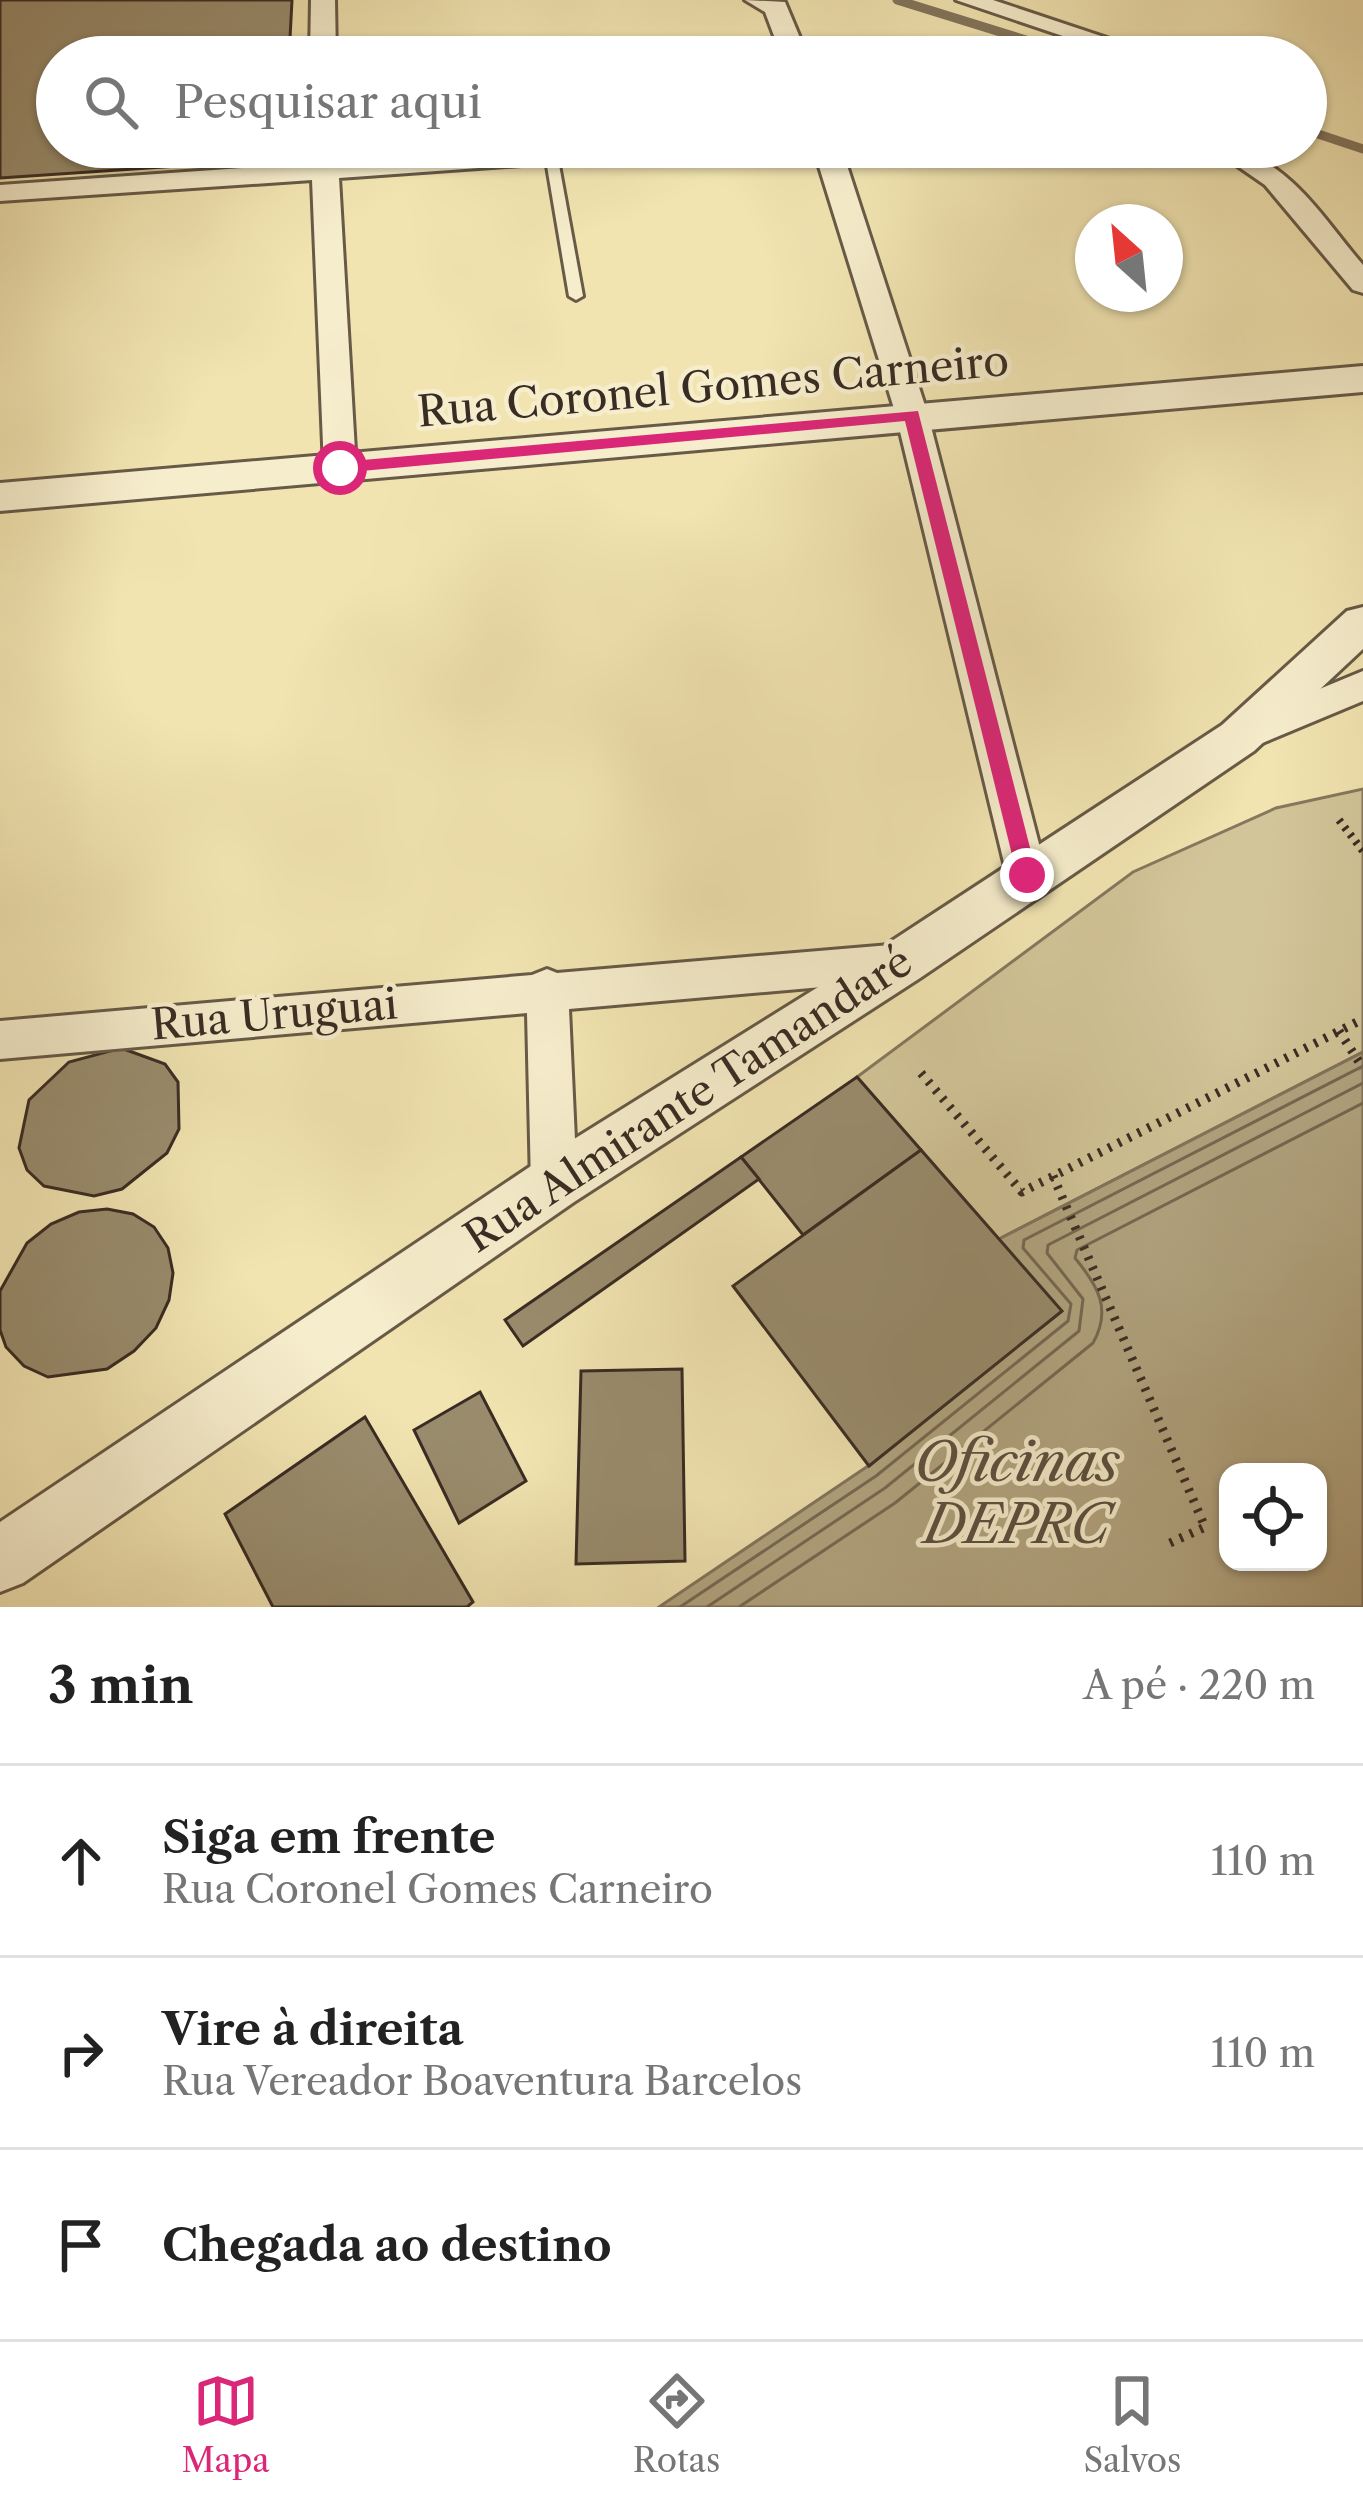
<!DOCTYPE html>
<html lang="pt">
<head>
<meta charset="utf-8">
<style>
	:root { --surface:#fff; --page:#f2f2f2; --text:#222; --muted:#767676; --line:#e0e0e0; --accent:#db2777 }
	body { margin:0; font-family:"Libre Caslon Text",serif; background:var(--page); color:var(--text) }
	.controls { position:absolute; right:36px; bottom:36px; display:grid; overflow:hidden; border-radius:24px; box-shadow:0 3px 9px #0004 }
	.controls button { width:108px; height:108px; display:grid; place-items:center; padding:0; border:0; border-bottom:3px solid var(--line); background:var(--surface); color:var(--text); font:60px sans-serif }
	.compass { position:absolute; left:1075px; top:204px; width:108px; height:108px; border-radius:50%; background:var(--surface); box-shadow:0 3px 9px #0004; rotate:333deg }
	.stop { position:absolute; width:36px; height:36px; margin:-27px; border:9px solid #db2777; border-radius:50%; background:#fff }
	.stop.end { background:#db2777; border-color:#fff; box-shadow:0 3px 12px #0008 }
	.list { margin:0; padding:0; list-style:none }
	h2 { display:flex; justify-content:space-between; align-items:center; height:156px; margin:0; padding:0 48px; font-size:51px }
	h2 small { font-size:39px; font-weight:400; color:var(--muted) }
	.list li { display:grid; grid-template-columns:78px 1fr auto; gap:36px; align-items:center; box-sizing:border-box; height:192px; padding:0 48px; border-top:3px solid var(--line) }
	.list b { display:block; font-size:45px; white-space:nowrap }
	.list p { margin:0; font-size:39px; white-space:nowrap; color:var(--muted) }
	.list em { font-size:39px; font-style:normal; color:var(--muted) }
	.icon { flex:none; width:66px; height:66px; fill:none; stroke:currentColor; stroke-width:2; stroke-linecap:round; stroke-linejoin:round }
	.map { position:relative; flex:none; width:1363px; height:1607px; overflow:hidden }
	.search { position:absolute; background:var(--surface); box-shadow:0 3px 9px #0004; left:36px; right:36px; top:36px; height:132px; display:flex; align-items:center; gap:30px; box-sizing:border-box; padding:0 42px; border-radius:66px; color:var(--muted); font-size:45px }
	.sheet { height:732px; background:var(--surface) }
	nav { display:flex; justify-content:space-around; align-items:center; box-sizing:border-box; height:168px; border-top:3px solid var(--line); background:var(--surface); font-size:33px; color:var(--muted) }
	nav a { display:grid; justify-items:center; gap:6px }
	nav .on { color:var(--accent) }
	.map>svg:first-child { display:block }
	.green { fill:#d2c599; stroke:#86785e; stroke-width:3 }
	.water { fill:#b2a581; stroke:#82755c; stroke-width:3; fill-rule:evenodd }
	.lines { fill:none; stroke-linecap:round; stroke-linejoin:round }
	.shore { stroke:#766852; stroke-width:3 }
	.stream { stroke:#82755c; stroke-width:9 }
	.building { fill:#998c6d; stroke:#392c24; stroke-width:3 }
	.service-casing { stroke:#675a47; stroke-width:6 }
	.minor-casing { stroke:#675a47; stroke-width:6 }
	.tertiary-casing { stroke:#675a47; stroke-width:6 }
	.path-far1 { stroke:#392c24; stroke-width:8; stroke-dasharray:3 6; stroke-linecap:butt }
	.path { stroke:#392c24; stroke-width:9; stroke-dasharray:3 8; stroke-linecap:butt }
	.service { fill:#f6edcc; fill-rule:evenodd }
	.minor { fill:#f6edcc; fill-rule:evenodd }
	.tertiary { fill:#f6edcc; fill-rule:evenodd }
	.route { fill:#db2777 }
	.labels { text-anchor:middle; stroke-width:9; stroke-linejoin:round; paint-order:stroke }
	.street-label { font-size:42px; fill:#392c24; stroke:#f6edcc }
	.near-water-label { font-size:54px; font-style:italic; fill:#5d5040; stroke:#f6edcc }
</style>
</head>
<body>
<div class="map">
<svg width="1363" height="1607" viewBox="0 0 1363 1607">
	<rect width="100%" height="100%" fill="#f1e4b1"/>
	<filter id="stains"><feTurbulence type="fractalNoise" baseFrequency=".00167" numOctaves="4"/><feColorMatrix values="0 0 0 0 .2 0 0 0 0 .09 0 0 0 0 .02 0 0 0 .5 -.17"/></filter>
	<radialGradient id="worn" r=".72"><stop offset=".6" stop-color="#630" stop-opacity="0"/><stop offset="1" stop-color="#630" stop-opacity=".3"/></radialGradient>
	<path class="green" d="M1363,789V1052L999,1239L857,1077L1133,872L1276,808Z"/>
	<path class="water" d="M1363,1052V1607H659L868,1466L1061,1312L999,1239ZM1228,1472H1318V1562H1228Z"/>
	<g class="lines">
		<g class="shore">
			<path d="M680,1607L876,1476L1068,1321L1071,1304L1023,1248L1024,1240L1363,1066"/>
			<path d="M707,1607L885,1488L1079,1331L1083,1299L1047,1253L1048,1245L1363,1083"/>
			<path d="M739,1607L895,1503L1093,1343C1112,1309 1098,1286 1075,1258L1077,1250L1363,1103"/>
		</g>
		<g class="stream">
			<path d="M897,0L1081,57"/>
			<path d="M1306,130L1363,149"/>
		</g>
	</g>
	<g class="building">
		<path d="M0,0H292L289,57H57V147H284L283,159L0,178Z"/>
		<path d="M121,1048L165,1064L178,1082L179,1129L167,1153L122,1189L94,1196L44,1186L27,1170L19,1148L29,1100L69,1062Z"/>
		<path d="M857,1077L921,1150L803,1235L741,1157Z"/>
		<path d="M921,1150L1062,1311L869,1466L733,1286Z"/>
		<path d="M741,1157L759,1179L523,1346L505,1320Z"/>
		<path d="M107,1209L133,1214L154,1227L168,1248L173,1273L169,1300L156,1328L134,1351L107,1369L48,1377L24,1366L6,1347L0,1330V1291L27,1243L51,1224L79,1212Z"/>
		<path d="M682,1369L685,1561L576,1564L581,1371Z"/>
		<path d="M480,1392L526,1481L459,1523L414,1430Z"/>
		<path d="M365,1417L473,1602L467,1607H273L225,1514Z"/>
	</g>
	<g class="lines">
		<defs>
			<path id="service" d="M551,150L557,154L583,296L576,300L569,296L545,154Z"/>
			<g id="minor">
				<path d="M311,0H335L336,57H310Z"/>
				<path d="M745,0L785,2L808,57H782L765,12Z"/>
				<path d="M956,0H993L1164,57H1125Z"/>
				<path d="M310,147H338V161L543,147H675L661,155L339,178L356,468L340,479L324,468L312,180L0,201V185L311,163Z"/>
				<path d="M813,147H841L928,415L1047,875L1041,887L1027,892L1013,887L1007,875L896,415Z"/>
				<path d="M1210,147C1282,147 1320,215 1363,265V293L1353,290L1265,185Z"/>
				<path d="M1363,671V701L1243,751L1230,746L1224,736L1230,726Z"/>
				<path d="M902,944L917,949L923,962L917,975L902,980L569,1009L577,1183L570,1198L554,1205L538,1198L531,1183L527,1013L0,1059V1021L532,975L547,969L557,973Z"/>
			</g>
			<g id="tertiary">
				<path d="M1363,366V392L0,511V483Z"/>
				<path d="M1363,607V649L1254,751L920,978L574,1202L23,1583L0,1592V1522L534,1164L884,946L1222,725L1347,611Z"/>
			</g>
		</defs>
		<use href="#service" class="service-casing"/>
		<use href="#minor" class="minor-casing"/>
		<use href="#tertiary" class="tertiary-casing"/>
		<path class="path-far1" d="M1339,820L1363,851"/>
		<g class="path">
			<path d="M1339,1031L1363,1068"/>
			<path d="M921,1073L1022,1192L1363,1019"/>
			<path d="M1053,1176L1205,1527L1170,1543"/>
		</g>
		<use href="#service" class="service"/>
		<use href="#minor" class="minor"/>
		<use href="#tertiary" class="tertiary"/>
	</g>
	<path class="route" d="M918,411L1037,875L1027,884L1017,875L905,421L340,473L332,468L340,462Z"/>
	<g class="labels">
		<g class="street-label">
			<text transform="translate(713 386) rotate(-5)" y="15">Rua Coronel Gomes Carneiro</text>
			<text transform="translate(274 1014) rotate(-5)" y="15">Rua Uruguai</text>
			<text transform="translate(688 1099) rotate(-33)" y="15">Rua Almirante Tamandaré</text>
		</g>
		<g class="near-water-label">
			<text x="1017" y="1481">Oficinas<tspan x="1017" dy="62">DEPRC</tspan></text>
		</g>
	</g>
	<rect width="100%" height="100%" filter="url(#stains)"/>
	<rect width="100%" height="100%" fill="url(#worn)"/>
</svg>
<div class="controls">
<button><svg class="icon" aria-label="locate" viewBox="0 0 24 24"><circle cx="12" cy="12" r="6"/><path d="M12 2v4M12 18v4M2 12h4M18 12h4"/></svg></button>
</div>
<svg class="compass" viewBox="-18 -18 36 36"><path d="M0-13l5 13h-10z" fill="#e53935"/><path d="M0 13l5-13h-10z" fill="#767676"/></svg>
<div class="stop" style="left:340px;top:468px"></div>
<div class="stop end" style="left:1027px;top:875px"></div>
<div class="search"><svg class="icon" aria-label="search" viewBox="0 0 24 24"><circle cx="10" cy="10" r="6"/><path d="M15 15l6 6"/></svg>Pesquisar aqui</div>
</div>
<section class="sheet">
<h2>3 min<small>A pé · 220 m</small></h2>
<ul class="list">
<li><svg class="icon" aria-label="ahead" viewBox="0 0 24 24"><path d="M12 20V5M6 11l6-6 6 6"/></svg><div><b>Siga em frente</b><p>Rua Coronel Gomes Carneiro</p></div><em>110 m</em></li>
<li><svg class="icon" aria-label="right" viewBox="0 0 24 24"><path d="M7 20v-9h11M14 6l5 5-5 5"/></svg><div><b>Vire à direita</b><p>Rua Vereador Boaventura Barcelos</p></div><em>110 m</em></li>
<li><svg class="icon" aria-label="arrive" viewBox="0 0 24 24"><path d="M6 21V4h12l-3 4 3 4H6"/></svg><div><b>Chegada ao destino</b></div></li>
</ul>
</section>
<nav>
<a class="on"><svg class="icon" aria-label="map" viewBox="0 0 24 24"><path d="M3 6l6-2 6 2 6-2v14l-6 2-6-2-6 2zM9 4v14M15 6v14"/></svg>Mapa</a>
<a><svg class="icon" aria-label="directions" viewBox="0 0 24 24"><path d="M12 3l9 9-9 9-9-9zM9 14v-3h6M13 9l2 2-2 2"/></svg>Rotas</a>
<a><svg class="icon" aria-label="saved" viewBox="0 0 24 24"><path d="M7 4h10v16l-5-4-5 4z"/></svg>Salvos</a>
</nav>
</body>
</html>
